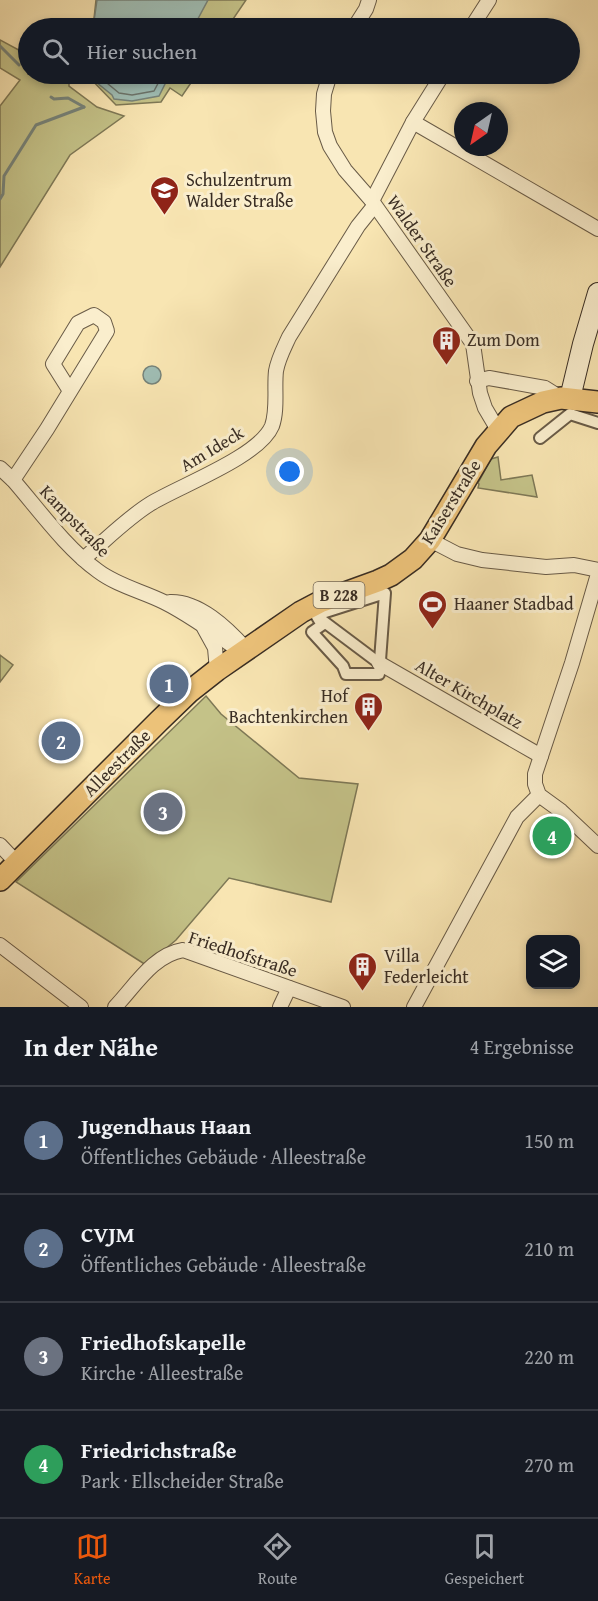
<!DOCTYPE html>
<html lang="de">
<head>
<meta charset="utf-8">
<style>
	:root { --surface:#171b24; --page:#242831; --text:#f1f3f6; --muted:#9ea1a6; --line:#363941; --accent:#ea580c }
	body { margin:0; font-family:"Gentium Book Plus",serif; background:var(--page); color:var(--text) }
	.controls { position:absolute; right:18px; bottom:18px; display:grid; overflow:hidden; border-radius:12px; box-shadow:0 3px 9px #0003 }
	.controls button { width:54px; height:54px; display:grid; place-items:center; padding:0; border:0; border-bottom:2px solid var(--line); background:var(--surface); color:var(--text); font:30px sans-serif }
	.compass { position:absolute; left:454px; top:102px; width:54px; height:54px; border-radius:50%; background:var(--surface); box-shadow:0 3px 9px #0003; rotate:214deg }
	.you { position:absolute; left:290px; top:472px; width:21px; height:21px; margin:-15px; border:4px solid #fff; border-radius:50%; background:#1a73e8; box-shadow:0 0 0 9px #1a73e833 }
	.badge { display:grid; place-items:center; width:39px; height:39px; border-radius:50%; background:var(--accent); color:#fff; font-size:20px; font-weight:700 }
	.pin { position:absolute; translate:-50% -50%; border:3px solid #fff; box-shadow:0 2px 6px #0006 }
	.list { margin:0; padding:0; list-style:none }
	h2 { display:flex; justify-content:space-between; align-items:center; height:78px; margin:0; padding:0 24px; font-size:26px }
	h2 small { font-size:20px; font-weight:400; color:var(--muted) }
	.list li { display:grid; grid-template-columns:39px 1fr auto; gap:18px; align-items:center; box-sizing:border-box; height:108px; padding:0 24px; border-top:2px solid var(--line) }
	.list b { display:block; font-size:22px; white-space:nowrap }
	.list p { margin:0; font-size:20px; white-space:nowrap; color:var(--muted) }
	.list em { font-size:20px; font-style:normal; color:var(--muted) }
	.icon { flex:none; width:33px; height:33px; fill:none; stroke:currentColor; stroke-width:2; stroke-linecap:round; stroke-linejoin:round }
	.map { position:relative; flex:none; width:598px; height:1007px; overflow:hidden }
	.search { position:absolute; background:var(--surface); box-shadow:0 3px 9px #0003; left:18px; right:18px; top:18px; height:66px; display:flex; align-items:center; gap:15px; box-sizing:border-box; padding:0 21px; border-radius:33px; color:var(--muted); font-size:22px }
	.sheet { height:510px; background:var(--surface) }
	nav { display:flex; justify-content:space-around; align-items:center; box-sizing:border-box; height:84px; border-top:2px solid var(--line); background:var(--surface); font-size:16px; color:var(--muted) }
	nav a { display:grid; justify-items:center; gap:3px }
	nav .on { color:var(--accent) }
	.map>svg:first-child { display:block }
	.green { fill:#c4c288; stroke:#7e7856; stroke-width:1.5 }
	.water { fill:#9fbdb4; stroke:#76837a; stroke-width:1.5 }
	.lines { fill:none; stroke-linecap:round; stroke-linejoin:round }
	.shore { stroke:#6c756c; stroke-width:1.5 }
	.stream { stroke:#76837a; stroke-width:3 }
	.pedestrian-casing { stroke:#695b47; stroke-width:14 }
	.minor-casing { stroke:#695b47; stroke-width:16 }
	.secondary-casing { stroke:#392d23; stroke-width:22 }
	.primary-casing { stroke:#392d23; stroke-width:24 }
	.pedestrian { stroke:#faeecd; stroke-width:10 }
	.minor { stroke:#faeecd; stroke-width:14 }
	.secondary { stroke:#faeecd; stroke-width:20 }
	.primary { stroke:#ecc279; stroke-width:21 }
	.labels { text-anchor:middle; stroke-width:6; stroke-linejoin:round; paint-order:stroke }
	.shield { fill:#faeecd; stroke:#736756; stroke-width:1.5 }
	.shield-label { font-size:16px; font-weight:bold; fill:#392d23 }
	.poi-label { font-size:18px; fill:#392d23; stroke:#faeecd; text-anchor:start }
	.street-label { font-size:18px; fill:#392d23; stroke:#faeecd }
</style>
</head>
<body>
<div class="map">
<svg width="598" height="1007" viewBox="0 0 598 1007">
	<rect width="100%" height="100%" fill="#f8e5b2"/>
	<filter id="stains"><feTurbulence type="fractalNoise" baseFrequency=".00333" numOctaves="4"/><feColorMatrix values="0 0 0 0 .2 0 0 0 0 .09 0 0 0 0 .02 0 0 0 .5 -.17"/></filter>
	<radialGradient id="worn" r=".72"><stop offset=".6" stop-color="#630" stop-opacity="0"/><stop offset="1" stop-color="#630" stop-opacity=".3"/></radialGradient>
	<g class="green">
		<path d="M96,0H246L227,28H93Z"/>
		<path d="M0,40L28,55V74H69V86L97,107L124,116L70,155L0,267V106L20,80L0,68Z"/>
		<path d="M86,74H197L182,96L170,88L161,102L116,105Z"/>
		<path d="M498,457L501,480L532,475L537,497L478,488L479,484L478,483L491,459Z"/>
		<path d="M0,655L13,665L0,682Z"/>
		<path d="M206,696L221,714L299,778L358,784L331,902L229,878L176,940L146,965L16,882Z"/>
		<path d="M551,824L556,830L559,839L552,843L543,833Z"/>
	</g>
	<g class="water">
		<path d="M97,0H208L193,28H93Z"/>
		<path d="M86,74H170L159,96L132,101L114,99L112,95Z"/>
		<circle cx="152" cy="375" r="9"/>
	</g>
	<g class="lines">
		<path class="shore" d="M96,74L119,93L132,95L154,91L163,74"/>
		<g class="stream">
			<path d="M0,46L19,65"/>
			<path d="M51,97L54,99L68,98L84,107"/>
			<path d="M0,199L3,194L4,176L36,125L84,107"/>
		</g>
		<defs>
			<g id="pedestrian">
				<path d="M540,438L570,414L598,423"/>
				<path d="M385,593L379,674H346L343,666L312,632L322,625L316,615Z"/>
				<path d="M319,618L379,663"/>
			</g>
			<g id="minor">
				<path d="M354,28L366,9L369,0"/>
				<path d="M471,28L489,0"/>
				<path d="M330,74L324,94L323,111L325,132L330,146L345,170L372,201L473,344L480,393L485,408L498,430"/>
				<path d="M413,122L598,229"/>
				<path d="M372,201L413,122L443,74"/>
				<path d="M477,381L489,378L545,388L561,398"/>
				<path d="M0,468L13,480C39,510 66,548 98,571C118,586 142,591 164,602C188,614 219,636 241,652"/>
				<path d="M13,480L47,429L107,331L104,322L94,315L78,323L53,364L70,391"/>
				<path d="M430,540L457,554L482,560L546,567L574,565L598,570"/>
				<path d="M83,559C105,541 126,519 150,504C179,486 259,457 272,426C278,409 274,388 276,371C278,359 284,348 289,337L358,226L374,206"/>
				<path d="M598,574L572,663L535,774V784L539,795L561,811L598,846"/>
				<path d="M170,602C199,601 227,628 246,649"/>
				<path d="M204,628L215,648L217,670"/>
				<path d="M379,663L541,756"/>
				<path d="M0,845L17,863"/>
				<path d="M0,945L81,1007"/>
				<path d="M115,1007C135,986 153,955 183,950L343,1007"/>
				<path d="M280,1007L289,988"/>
				<path d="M414,1007L517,817L539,795"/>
			</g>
			<path id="secondary" d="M570,398L583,344L598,293"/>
			<path id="primary" d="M0,880L159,721L189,692L217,670L301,612L320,602L378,581L391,575L413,559L430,540L486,446L511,417L543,402L561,398L598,402"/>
		</defs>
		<use href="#pedestrian" class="pedestrian-casing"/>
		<use href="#minor" class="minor-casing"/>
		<use href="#secondary" class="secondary-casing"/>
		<use href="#primary" class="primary-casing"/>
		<use href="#pedestrian" class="pedestrian"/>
		<use href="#minor" class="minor"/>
		<use href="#secondary" class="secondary"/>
		<use href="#primary" class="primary"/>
	</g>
	<defs>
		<symbol id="school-pin" viewBox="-11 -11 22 30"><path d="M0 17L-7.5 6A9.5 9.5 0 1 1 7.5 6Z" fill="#8f2418" stroke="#faeecd"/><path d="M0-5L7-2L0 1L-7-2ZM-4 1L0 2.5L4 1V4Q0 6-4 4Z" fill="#fff"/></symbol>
		<symbol id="building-pin" viewBox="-11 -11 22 30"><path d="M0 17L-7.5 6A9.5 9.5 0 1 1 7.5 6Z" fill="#8f2418" stroke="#faeecd"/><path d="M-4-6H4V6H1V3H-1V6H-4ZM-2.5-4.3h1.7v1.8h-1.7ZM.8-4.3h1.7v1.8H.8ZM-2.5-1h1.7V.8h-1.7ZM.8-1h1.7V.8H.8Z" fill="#fff"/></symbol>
		<symbol id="stadium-pin" viewBox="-11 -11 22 30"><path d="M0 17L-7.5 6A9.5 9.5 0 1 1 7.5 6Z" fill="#8f2418" stroke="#faeecd"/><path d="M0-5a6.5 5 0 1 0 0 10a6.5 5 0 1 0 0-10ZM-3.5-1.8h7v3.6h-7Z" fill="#fff"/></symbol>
	</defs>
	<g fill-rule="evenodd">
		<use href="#school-pin" x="148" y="174" width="33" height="45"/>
		<use href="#building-pin" x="430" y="324" width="33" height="45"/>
		<use href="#stadium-pin" x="416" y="588" width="33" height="45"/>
		<use href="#building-pin" x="352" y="690" width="33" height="45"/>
		<use href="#building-pin" x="346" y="950" width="33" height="45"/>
	</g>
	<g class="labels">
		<rect class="shield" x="313.5" y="582" width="51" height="26" rx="4.5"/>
		<g class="shield-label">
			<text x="339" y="601">B 228</text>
		</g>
		<g class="poi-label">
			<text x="186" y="186">Schulzentrum<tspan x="186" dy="21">Walder Straße</tspan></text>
			<text x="467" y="346">Zum Dom</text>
			<text x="454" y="610">Haaner Stadbad</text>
			<text x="348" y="702" text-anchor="end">Hof<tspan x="348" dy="21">Bachtenkirchen</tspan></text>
			<text x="384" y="962">Villa<tspan x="384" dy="21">Federleicht</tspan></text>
		</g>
		<g class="street-label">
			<text transform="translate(422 241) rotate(55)" y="6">Walder Straße</text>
			<text transform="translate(212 449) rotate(-31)" y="6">Am Ideck</text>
			<text transform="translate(451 502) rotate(-58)" y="6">Kaiserstraße</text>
			<text transform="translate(75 521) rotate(46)" y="6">Kampstraße</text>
			<text transform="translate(469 694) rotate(30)" y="6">Alter Kirchplatz</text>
			<text transform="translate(117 763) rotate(-45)" y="6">Alleestraße</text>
			<text transform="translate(243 954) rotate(18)" y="6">Friedhofstraße</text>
		</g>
	</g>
	<rect width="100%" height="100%" filter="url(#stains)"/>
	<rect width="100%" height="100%" fill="url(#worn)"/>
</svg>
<div class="controls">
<button><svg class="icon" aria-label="layers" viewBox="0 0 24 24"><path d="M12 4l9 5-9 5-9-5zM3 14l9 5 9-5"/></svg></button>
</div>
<svg class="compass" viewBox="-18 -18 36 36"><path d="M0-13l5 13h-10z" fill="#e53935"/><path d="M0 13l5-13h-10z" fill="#9ea1a6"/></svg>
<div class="you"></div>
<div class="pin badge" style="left:169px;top:684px;background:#5c6f8a">1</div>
<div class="pin badge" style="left:61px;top:741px;background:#5c6f8a">2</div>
<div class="pin badge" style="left:163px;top:812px;background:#6b7280">3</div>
<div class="pin badge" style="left:552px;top:836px;background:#2e9e5b">4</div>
<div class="search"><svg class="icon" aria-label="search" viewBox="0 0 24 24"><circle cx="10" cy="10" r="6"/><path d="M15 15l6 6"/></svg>Hier suchen</div>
</div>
<section class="sheet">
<h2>In der Nähe<small>4 Ergebnisse</small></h2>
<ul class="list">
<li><span class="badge" style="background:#5c6f8a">1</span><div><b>Jugendhaus Haan</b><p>Öffentliches Gebäude · Alleestraße</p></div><em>150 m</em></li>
<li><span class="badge" style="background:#5c6f8a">2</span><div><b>CVJM</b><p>Öffentliches Gebäude · Alleestraße</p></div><em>210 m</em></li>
<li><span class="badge" style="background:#6b7280">3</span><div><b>Friedhofskapelle</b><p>Kirche · Alleestraße</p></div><em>220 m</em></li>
<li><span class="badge" style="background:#2e9e5b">4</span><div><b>Friedrichstraße</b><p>Park · Ellscheider Straße</p></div><em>270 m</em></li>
</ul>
</section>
<nav>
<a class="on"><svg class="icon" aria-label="map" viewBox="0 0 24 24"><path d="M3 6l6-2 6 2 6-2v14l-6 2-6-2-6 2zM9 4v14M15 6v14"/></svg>Karte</a>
<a><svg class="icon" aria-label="directions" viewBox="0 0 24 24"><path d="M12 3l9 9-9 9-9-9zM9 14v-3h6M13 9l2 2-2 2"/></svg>Route</a>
<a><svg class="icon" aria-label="saved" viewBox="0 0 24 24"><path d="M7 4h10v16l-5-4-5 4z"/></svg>Gespeichert</a>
</nav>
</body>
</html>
